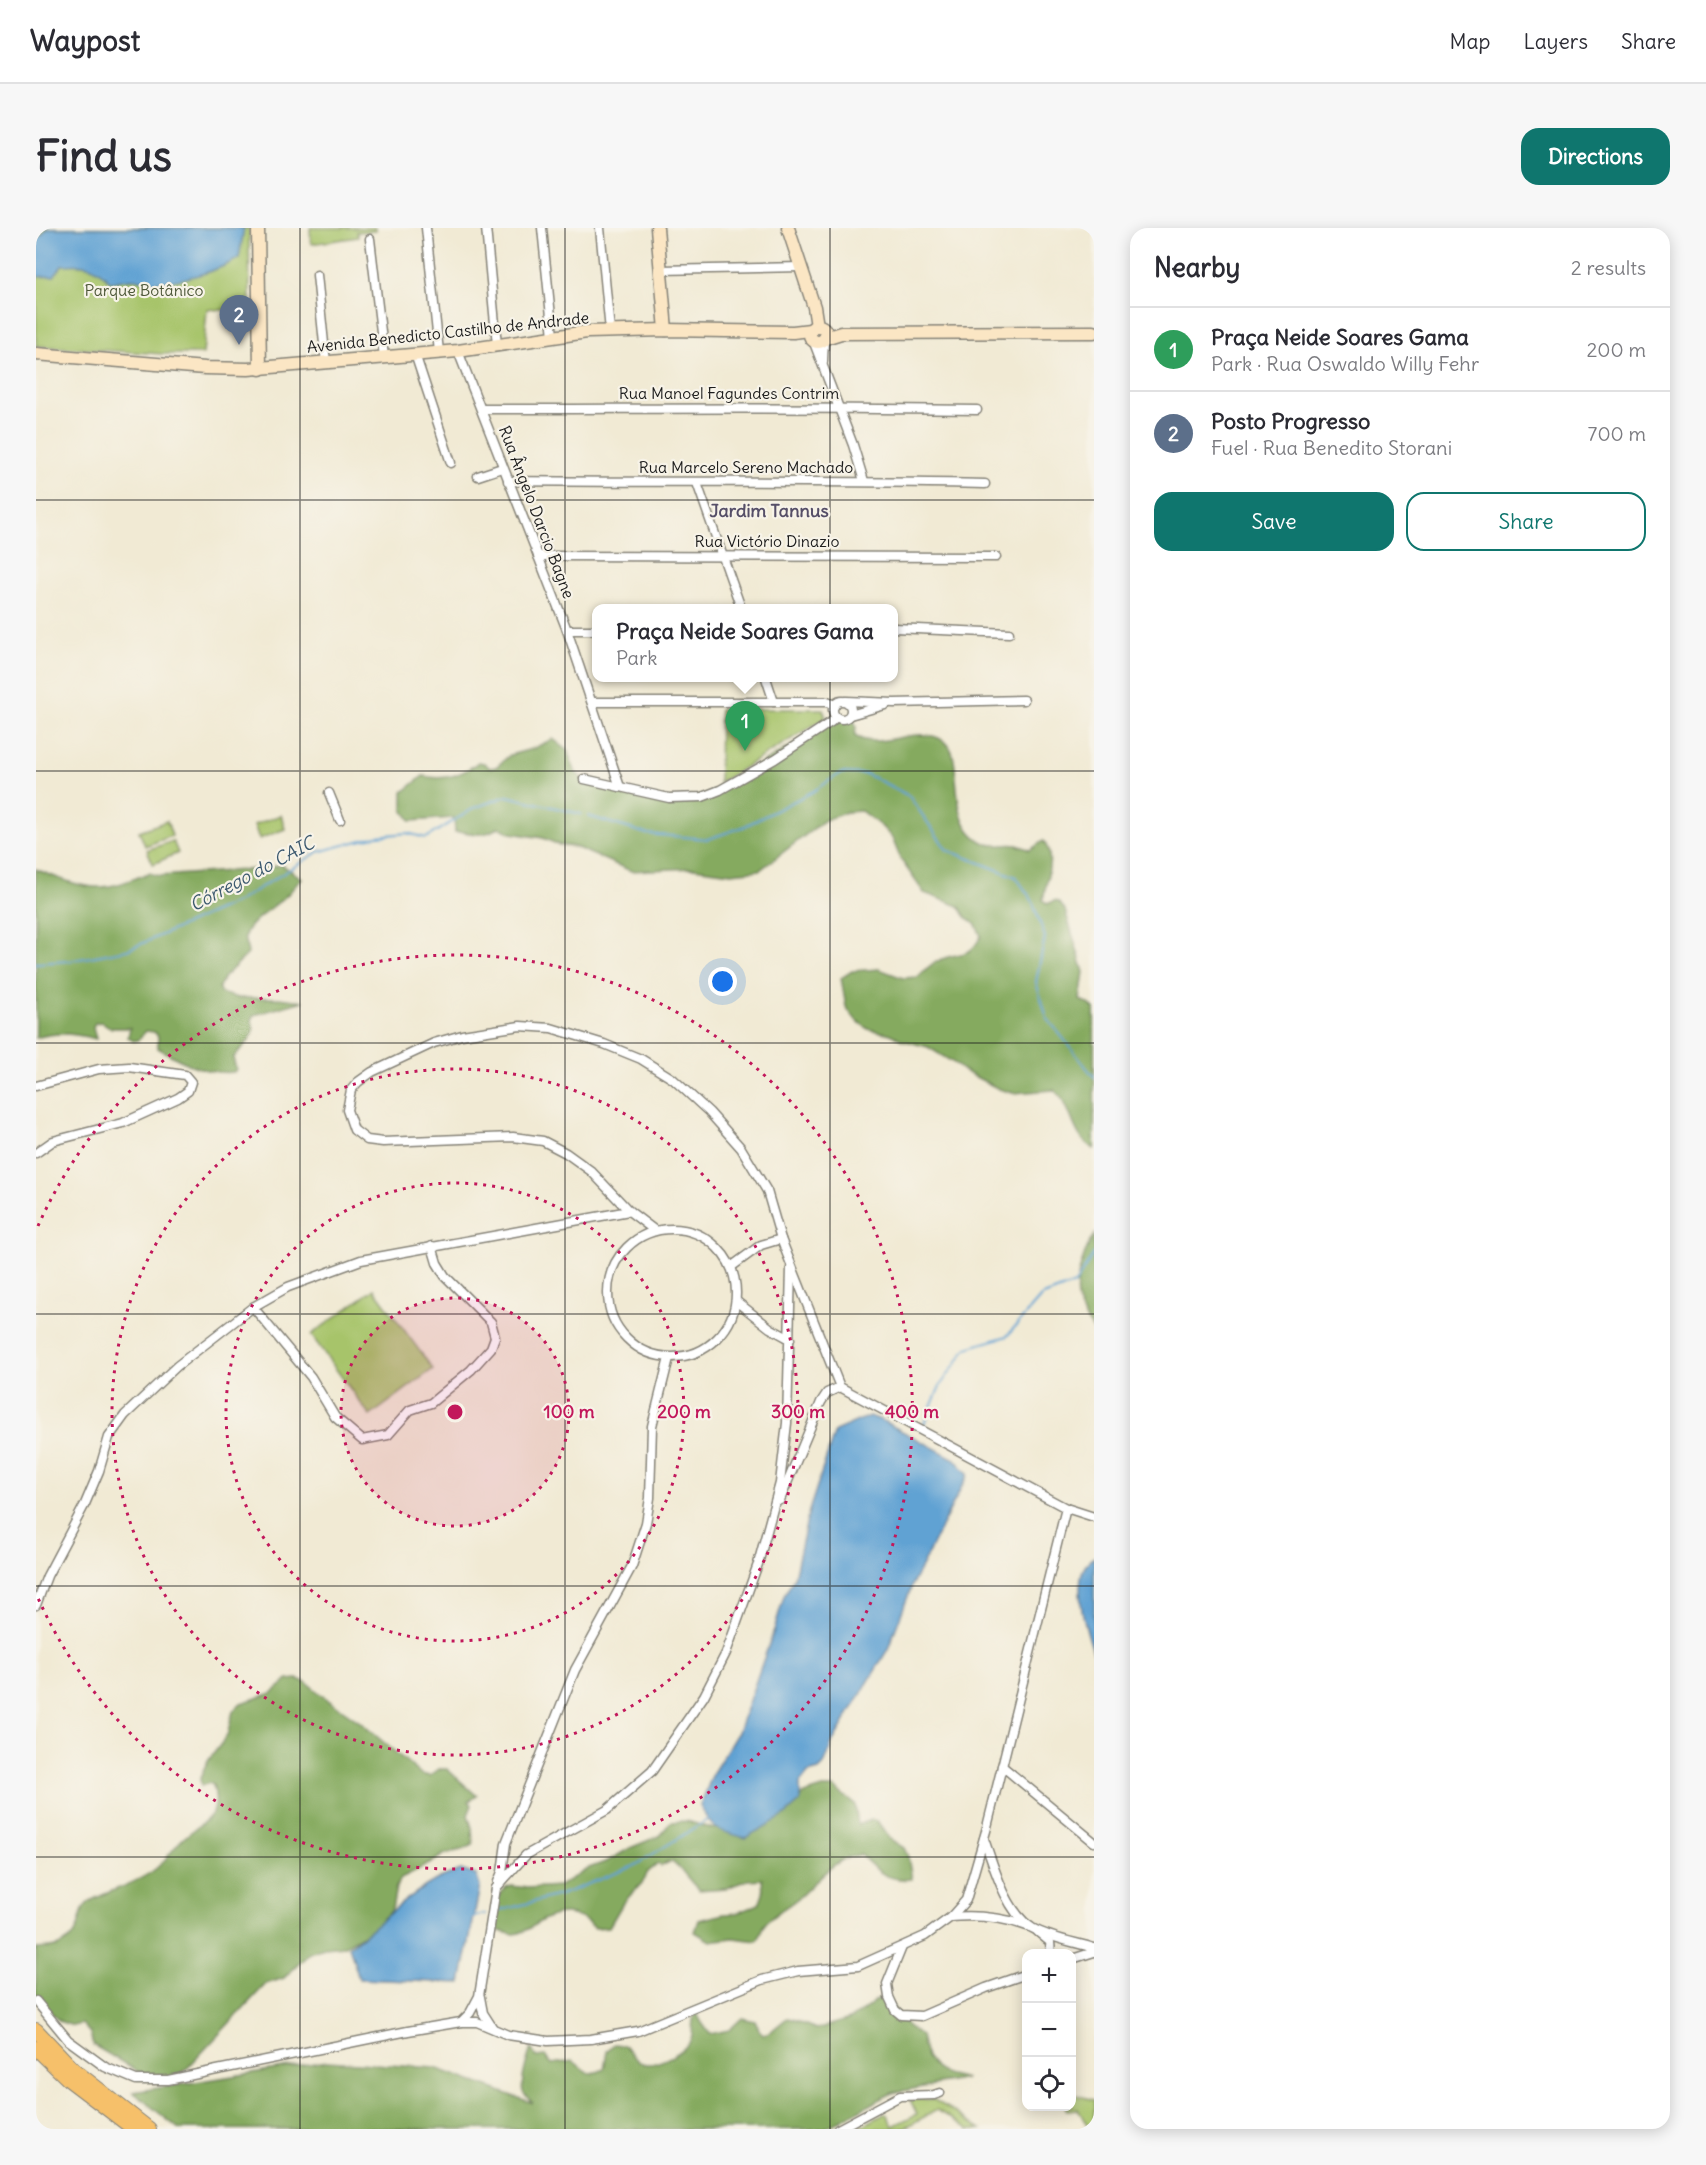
<!DOCTYPE html>
<html lang="en">
<head>
<meta charset="utf-8">
<style>
	:root { --surface:#fff; --page:#f7f7f7; --text:#2b2b33; --muted:#7c7c81; --line:#e1e1e2; --accent:#0f766e }
	body { margin:0; font-family:Delius,sans-serif; background:var(--page); color:var(--text) }
	.controls { position:absolute; right:18px; bottom:18px; display:grid; overflow:hidden; border-radius:12px; box-shadow:0 3px 15px #0003 }
	.controls button { width:54px; height:54px; display:grid; place-items:center; padding:0; border:0; border-bottom:2px solid var(--line); background:var(--surface); color:var(--text); font:30px sans-serif }
	.you { position:absolute; left:687px; top:754px; width:21px; height:21px; margin:-15px; border:4px solid #fff; border-radius:50%; background:#1a73e8; box-shadow:0 0 0 9px #1a73e833 }
	.badge { display:grid; place-items:center; width:39px; height:39px; border-radius:50%; background:var(--accent); color:#fff; font-size:20px; font-weight:700 }
	.pin { position:absolute; translate:-50% -50px; filter:drop-shadow(0 2px 3px #0008) }
	.pin::after { content:''; position:absolute; top:32px; width:21px; height:18px; background:inherit; clip-path:polygon(0 0,100% 0,50% 100%) }
	.popup { position:absolute; left:556px; top:376px; width:306px; height:78px; box-sizing:border-box; display:grid; place-content:center; border-radius:12px; background:var(--surface); filter:drop-shadow(0 2px 4px #0005); font-size:20px; white-space:nowrap; color:var(--muted) }
	.popup b { font-size:22px; color:var(--text) }
	.popup::after { content:''; position:absolute; left:50%; top:100%; margin-left:-12px; border:12px solid transparent; border-top-color:var(--surface) }
	.list { margin:0; padding:0; list-style:none }
	h2 { display:flex; justify-content:space-between; align-items:center; height:78px; margin:0; padding:0 24px; font-size:26px }
	h2 small { font-size:20px; font-weight:400; color:var(--muted) }
	.list li { display:grid; grid-template-columns:39px 1fr auto; gap:18px; align-items:center; box-sizing:border-box; height:84px; padding:0 24px; border-top:2px solid var(--line) }
	.list b { display:block; font-size:22px; white-space:nowrap }
	.list p { margin:0; font-size:20px; white-space:nowrap; color:var(--muted) }
	.list em { font-size:20px; font-style:normal; color:var(--muted) }
	.actions { display:flex; gap:12px; padding:18px 24px }
	.actions a { flex:1; padding:14px 0; border:2px solid var(--accent); border-radius:18px; text-align:center; font-size:21px; color:var(--accent) }
	.actions .main { background:var(--accent); color:#fff }
	.icon { flex:none; width:33px; height:33px; fill:none; stroke:currentColor; stroke-width:2; stroke-linecap:round; stroke-linejoin:round }
	.map { position:relative; flex:none; width:1058px; height:1901px; overflow:hidden; border-radius:18px }
	header { display:flex; align-items:center; gap:36px; box-sizing:border-box; height:84px; padding:0 30px; background:var(--surface); border-bottom:2px solid var(--line) }
	header strong { font-size:28px }
	nav { display:flex; gap:33px; margin-inline-start:auto; font-size:21px }
	.intro { display:flex; align-items:center; justify-content:space-between; box-sizing:border-box; height:144px; padding:0 36px }
	h1 { margin:0; font-size:42px }
	.button { padding:15px 27px; border-radius:18px; background:var(--accent); color:#fff; font-size:21px; font-weight:700 }
	main { display:flex; gap:36px; padding:0 36px }
	aside { flex:1; background:var(--surface); border-radius:18px; box-shadow:0 3px 15px #0003 }
	.map>svg:first-child { display:block }
	.green { fill:#a7c46b; stroke:#627044; stroke-width:1.5 }
	.forest { fill:#85aa5f; stroke:#50633e; stroke-width:1.5 }
	.water { fill:#60a2d3; stroke:#3e5f78; stroke-width:1.5 }
	.lines { fill:none; stroke-linecap:round; stroke-linejoin:round }
	.stream { stroke:#60a2d3; stroke-width:2 }
	.minor-casing { stroke:#868378; stroke-width:11 }
	.secondary-casing { stroke:#868378; stroke-width:15 }
	.primary-casing { stroke:#868378; stroke-width:16 }
	.minor { stroke:#fff; stroke-width:8 }
	.secondary { stroke:#fbe6c4; stroke-width:12 }
	.primary { stroke:#f6c06b; stroke-width:14 }
	.grid { fill:none; stroke:#1c1c1c; stroke-width:1.5; stroke-opacity:0.55 }
	.ring { fill:none; stroke:#c2185b; stroke-width:3; stroke-dasharray:3 6 }
	.labels { text-anchor:middle; stroke-width:4.5; stroke-linejoin:round; paint-order:stroke }
	.park-label { font-size:16px; fill:#4d5738; stroke:#f7f3e8 }
	.street-label { font-size:16px; fill:#1c1c1c; stroke:#f7f3e8 }
	.neighbourhood-label { font-size:18px; font-weight:bold; fill:#564f68; stroke:#f7f3e8 }
	.water-label { font-size:18px; font-style:italic; fill:#3b586e; stroke:#f7f3e8 }
	.centre { fill:#c2185b; stroke:#f7f3e8; stroke-width:3 }
	.ring-label { font-size:18px; text-anchor:middle; font-weight:bold; fill:#c2185b; stroke:#f7f3e8; stroke-width:4.5; stroke-linejoin:round; paint-order:stroke }
</style>
</head>
<body>
<header>
<strong>Waypost</strong>
<nav><a>Map</a><a>Layers</a><a>Share</a></nav>
</header>
<div class="intro"><h1>Find us</h1><a class="button">Directions</a></div>
<main>
<div class="map">
<svg width="1058" height="1901" viewBox="0 0 1058 1901">
	<rect width="100%" height="100%" fill="#f7f3e8"/>
	<filter id="ink" filterUnits="userSpaceOnUse"><feTurbulence type="fractalNoise" baseFrequency=".0167" numOctaves="2"/><feDisplacementMap in="SourceGraphic" scale="12" xChannelSelector="R" yChannelSelector="G"/><feConvolveMatrix kernelMatrix="1 2 1 2 8 2 1 2 1" color-interpolation-filters="sRGB"/></filter>
	<filter id="wash" filterUnits="userSpaceOnUse"><feTurbulence type="fractalNoise" baseFrequency=".008" numOctaves="4" result="noise"/><feDisplacementMap in="SourceGraphic" scale="24" xChannelSelector="R" yChannelSelector="G"/><feGaussianBlur stdDeviation="1.35" result="paint"/><feColorMatrix in="noise" values="0 0 0 0 0 0 0 0 0 0 0 0 0 0 0 0 0 1.4 0 .05"/><feComposite in="paint" operator="in"/></filter>
	<g filter="url(#wash)">
		<rect width="100%" height="100%" fill="#f1ead4"/>
		<g class="green">
			<path d="M0,0H213L214,84L171,81L167,126H127L0,118Z"/>
			<path d="M274,0H339L340,3L321,4L322,9L275,16Z"/>
			<path d="M684,481H787L790,490L683,555Z"/>
			<path d="M245,587L249,601L223,611L218,597Z"/>
			<path d="M131,593L136,608L109,618L103,603Z"/>
			<path d="M137,613L142,625L117,636L111,622Z"/>
			<path d="M338,1061L397,1141L334,1188L275,1107Z"/>
			<path d="M1036,1866L1058,1872V1901H1053L1042,1881L1031,1882L1029,1879L1036,1878Z"/>
			<path d="M897,1871L945,1901H933L901,1882L866,1901H820L850,1885L857,1898L881,1886L874,1872Z"/>
		</g>
		<g class="forest">
			<path d="M804,489H811L818,493L820,498L819,508C844,524 881,495 908,513C931,527 906,595 949,615C959,620 970,615 981,617C985,618 990,620 994,622L1007,613C1020,626 1010,655 1007,672L1011,676L1018,673L1023,674L1029,682L1048,744L1044,772L1053,776L1058,781V921C1033,907 1039,880 1018,862L977,865L963,861L928,843L918,835L892,819L866,812L855,806L832,801L820,792L810,779L805,750L816,743L843,741L867,750L882,749C889,741 896,735 906,731C926,723 933,731 945,708L940,697L930,689L923,678L888,665L865,632L856,610L846,599L825,583L811,584L789,592L724,642L695,645L658,640L595,643L539,619L523,617L507,610L475,605L463,599C443,612 439,603 419,604L418,590L375,593L367,582V564L387,548C408,553 425,548 442,534L448,535L454,540L460,539L474,527L496,521L517,511L531,522L540,545L549,553L588,565L629,572L672,567Z"/>
			<path d="M246,637L266,650C261,655 256,662 250,668C240,678 211,694 209,708C207,714 212,719 212,726L188,749L183,759L184,765L202,770H243L267,773L218,787L216,793L218,802L214,811L197,830L200,841L198,844C170,847 146,834 122,820V808L118,804L110,803L102,812L97,813L92,809L94,800H75L66,794L59,795L57,799L60,811C39,806 21,803 0,810V641C18,649 44,660 63,659C81,659 98,650 113,645L124,648L221,641Z"/>
			<path d="M1058,1007V1103C1040,1078 1036,1067 1045,1037C1049,1026 1051,1017 1058,1007Z"/>
			<path d="M261,1451L270,1454L288,1469L324,1494L385,1546L394,1548L403,1541H411L441,1568L433,1573L436,1577L432,1587L436,1600L437,1617L429,1621L409,1626L395,1635L365,1650L360,1659L356,1681L338,1700L308,1718L288,1720L274,1725L248,1750L230,1756L144,1848L123,1852L106,1846L57,1817L54,1805L46,1796L37,1798L23,1793L0,1769V1721C7,1720 16,1721 23,1718C52,1705 37,1683 56,1672C76,1661 100,1656 118,1642C131,1633 138,1617 150,1608C170,1591 186,1588 177,1557L173,1555L165,1558L164,1550L172,1533L191,1508L197,1483L205,1475L236,1465L252,1452Z"/>
			<path d="M787,1560H798L819,1576L822,1597L835,1592L841,1593L854,1611L868,1620L872,1629L876,1651C853,1654 840,1643 825,1627C798,1628 780,1655 761,1671C750,1680 737,1686 728,1697C724,1702 726,1708 721,1713L697,1710L674,1713L659,1704L663,1692L688,1686L701,1685L723,1676L727,1665L726,1651L712,1652L690,1660L663,1662C653,1653 647,1642 636,1633L625,1638L622,1636L612,1644L606,1655L587,1675L573,1699L559,1700C539,1682 522,1682 500,1696C493,1701 487,1705 478,1706C471,1706 462,1702 456,1700L459,1675L464,1666L470,1660L476,1658L491,1660L523,1658L553,1640L572,1633L594,1620L623,1608L635,1594L651,1593L674,1600L697,1603L768,1566Z"/>
			<path d="M843,1770L857,1779L871,1797L885,1808L890,1829L900,1841L909,1846L930,1851L856,1865L788,1901H143L97,1864L291,1833L399,1840L497,1875C494,1872 489,1868 487,1864C484,1854 492,1829 495,1820L500,1829L509,1828L516,1836L537,1833C550,1842 550,1850 568,1841L571,1823L578,1816C582,1816 585,1817 588,1818C596,1823 599,1835 610,1836C622,1837 651,1823 655,1811C658,1801 654,1793 660,1784L666,1795L674,1806L693,1802L706,1790L719,1793L723,1802L727,1806L734,1804L751,1790L757,1791L780,1801L817,1790Z"/>
		</g>
		<g class="water">
			<path d="M14,0H208L203,30C181,44 141,55 115,54C109,54 103,51 97,51C91,50 81,54 74,54C59,36 49,35 26,37L18,48L0,49V14L10,2Z"/>
			<path d="M833,1188L845,1192L919,1231L932,1246L877,1355L852,1421L797,1513L788,1537L783,1542L772,1545L764,1555V1574L748,1588L709,1610C682,1601 678,1606 664,1578L678,1543L702,1504L739,1399L748,1368L758,1350L773,1283L799,1203Z"/>
			<path d="M1058,1329V1426C1050,1402 1031,1345 1058,1329Z"/>
			<path d="M425,1642L440,1647L444,1658L425,1755L323,1751L313,1718C341,1698 365,1672 395,1655C404,1649 415,1646 425,1642Z"/>
		</g>
		<g class="lines">
			<g class="stream">
				<path d="M552,588L611,606L672,611L707,599L776,564L805,545L830,546L856,559L873,568L911,622L980,649L996,672L1009,709L1000,754L1011,790L1058,849"/>
				<path d="M0,735L33,733L91,722L201,674L282,624L341,608L371,605L390,610L438,580L471,568L545,586"/>
				<path d="M888,1196L904,1158L931,1120L971,1108L1005,1069L1039,1056L1058,1025"/>
				<path d="M463,1683L527,1666L598,1638L671,1592"/>
				<path d="M438,1688L449,1686"/>
			</g>
		</g>
	</g>
	<g filter="url(#ink)">
		<g class="lines">
			<defs>
				<g id="minor">
					<path d="M390,0L403,124"/>
					<path d="M450,0L461,117"/>
					<path d="M506,0L517,108"/>
					<path d="M564,0L574,103"/>
					<path d="M334,11L348,129"/>
					<path d="M625,42L765,39"/>
					<path d="M281,47L290,135"/>
					<path d="M777,112L817,217L828,253"/>
					<path d="M422,123L531,402L584,559"/>
					<path d="M379,126L415,235"/>
					<path d="M787,134L788,111"/>
					<path d="M446,181C611,181 776,179 941,182"/>
					<path d="M442,248L466,240"/>
					<path d="M472,253C631,255 790,252 949,256"/>
					<path d="M661,255L705,380"/>
					<path d="M502,328L960,329"/>
					<path d="M858,400L973,405"/>
					<path d="M531,402H560"/>
					<path d="M730,450L738,474"/>
					<circle cx="806" cy="482" r="9"/>
					<path d="M810,473L858,475L988,472"/>
					<path d="M556,474H791L799,477"/>
					<path d="M814,487L849,477"/>
					<path d="M548,551L633,570L666,569L684,562L739,531L795,494L800,489"/>
					<path d="M293,565L304,592"/>
					<path d="M0,858L63,841L93,839L149,847L155,854L152,863L142,870L87,895L17,913L0,925"/>
					<circle cx="636" cy="1065" r="64"/>
					<path d="M618,1002L593,983L555,943L530,925L507,913L477,909L347,914L331,912L318,902L311,882L315,862L322,854L336,844L398,815L426,807L484,798L515,800L568,816L605,831L637,851L673,884L705,920L731,963L745,1011L804,1159L1030,1280L1058,1289"/>
					<path d="M695,1039L725,1017L745,1011"/>
					<path d="M700,1073L734,1100L754,1111"/>
					<path d="M217,1079L252,1059L325,1032L593,983"/>
					<path d="M744,1272L785,1174L791,1165L804,1159"/>
					<path d="M0,1377L11,1348L49,1276L63,1243L73,1209L89,1187L141,1138L217,1079L275,1149L299,1189L326,1212L352,1207L374,1182L395,1175L435,1142L455,1120L459,1109L455,1094L409,1048L401,1035L396,1018"/>
					<path d="M966,1538L1058,1614"/>
					<path d="M948,1611C958,1639 970,1684 996,1700C1014,1710 1038,1714 1058,1720"/>
					<path d="M462,1654L466,1644L470,1615L531,1462L539,1442L596,1338L610,1295L614,1270L616,1198L633,1130"/>
					<path d="M915,1689C942,1687 966,1689 991,1698"/>
					<path d="M1002,1704L1014,1714L1015,1726"/>
					<path d="M866,1719L851,1756L853,1769L859,1782L865,1787L886,1788L950,1760L990,1746"/>
					<path d="M1036,1731L1058,1724"/>
					<path d="M444,1769L447,1785L456,1799"/>
					<path d="M0,1773L32,1812L69,1839L100,1852H132L372,1803L425,1794L434,1785L443,1768L460,1660L490,1627L571,1582L616,1543L668,1468L690,1425L722,1336L744,1255L751,1195L755,1040"/>
					<path d="M425,1794H441L472,1807L512,1813L555,1811L602,1803L726,1752L762,1743L822,1738L889,1708L915,1689L930,1672L950,1603L1030,1280"/>
					<path d="M802,1901L864,1868L898,1867L904,1865"/>
				</g>
				<g id="secondary">
					<path d="M222,0L224,141"/>
					<path d="M621,0L630,102"/>
					<path d="M752,0L778,79L781,98"/>
					<circle cx="782" cy="106" r="8"/>
					<path d="M789,110L805,105L1058,104"/>
					<path d="M0,126L169,140L212,141L422,123L551,104L630,102L757,104L774,102"/>
				</g>
				<g id="primary">
					<path d="M0,1802L38,1842L113,1901"/>
					<path d="M0,1820L32,1851L98,1901"/>
				</g>
			</defs>
			<use href="#minor" class="minor-casing"/>
			<use href="#secondary" class="secondary-casing"/>
			<use href="#primary" class="primary-casing"/>
			<use href="#minor" class="minor"/>
			<use href="#secondary" class="secondary"/>
			<use href="#primary" class="primary"/>
		</g>
	</g>
	<path class="grid" d="M264,0V1901M529,0V1901M794,0V1901M0,272H1058M0,543H1058M0,815H1058M0,1086H1058M0,1358H1058M0,1629H1058"/>
	<circle cx="419" cy="1184" r="114" fill="#c2185b" fill-opacity=".12"/>
	<g class="ring">
		<circle cx="419" cy="1184" r="114"/>
		<circle cx="419" cy="1184" r="229"/>
		<circle cx="419" cy="1184" r="343"/>
		<path d="M2 998A457 457 0 1 1 2 1370"/>
	</g>
	<g class="labels">
		<g class="park-label">
			<text x="108" y="68">Parque Botânico</text>
		</g>
		<g class="street-label">
			<text transform="translate(412 104) rotate(-6)" y="6">Avenida Benedicto Castilho de Andrade</text>
			<text x="693" y="171">Rua Manoel Fagundes Contrim</text>
			<text x="710" y="245">Rua Marcelo Sereno Machado</text>
			<text transform="translate(501 284) rotate(69)" y="6">Rua Ângelo Darcio Bagne</text>
			<text x="731" y="319">Rua Victório Dinazio</text>
		</g>
		<g class="neighbourhood-label">
			<text x="733" y="289">Jardim Tannus</text>
		</g>
		<g class="water-label">
			<text transform="translate(216 646) rotate(-28)" y="6">Córrego do CAIC</text>
		</g>
	</g>
	<circle cx="419" cy="1184" r="9" class="centre"/>
	<g class="ring-label">
		<text x="533" y="1190">100 m</text>
		<text x="648" y="1190">200 m</text>
		<text x="762" y="1190">300 m</text>
		<text x="876" y="1190">400 m</text>
	</g>
</svg>
<div class="controls">
<button>+</button>
<button>−</button>
<button><svg class="icon" aria-label="locate" viewBox="0 0 24 24"><circle cx="12" cy="12" r="6"/><path d="M12 2v4M12 18v4M2 12h4M18 12h4"/></svg></button>
</div>
<div class="you"></div>
<div class="pin badge" style="left:709px;top:523px;background:#2e9e5b">1</div>
<div class="popup"><b>Praça Neide Soares Gama</b>Park</div>
<div class="pin badge" style="left:203px;top:117px;background:#5c6f8a">2</div>
</div>
<aside>
<h2>Nearby<small>2 results</small></h2>
<ul class="list">
<li><span class="badge" style="background:#2e9e5b">1</span><div><b>Praça Neide Soares Gama</b><p>Park · Rua Oswaldo Willy Fehr</p></div><em>200 m</em></li>
<li><span class="badge" style="background:#5c6f8a">2</span><div><b>Posto Progresso</b><p>Fuel · Rua Benedito Storani</p></div><em>700 m</em></li>
</ul>
<div class="actions"><a class="main">Save</a><a>Share</a></div>
</aside>
</main>
</body>
</html>
